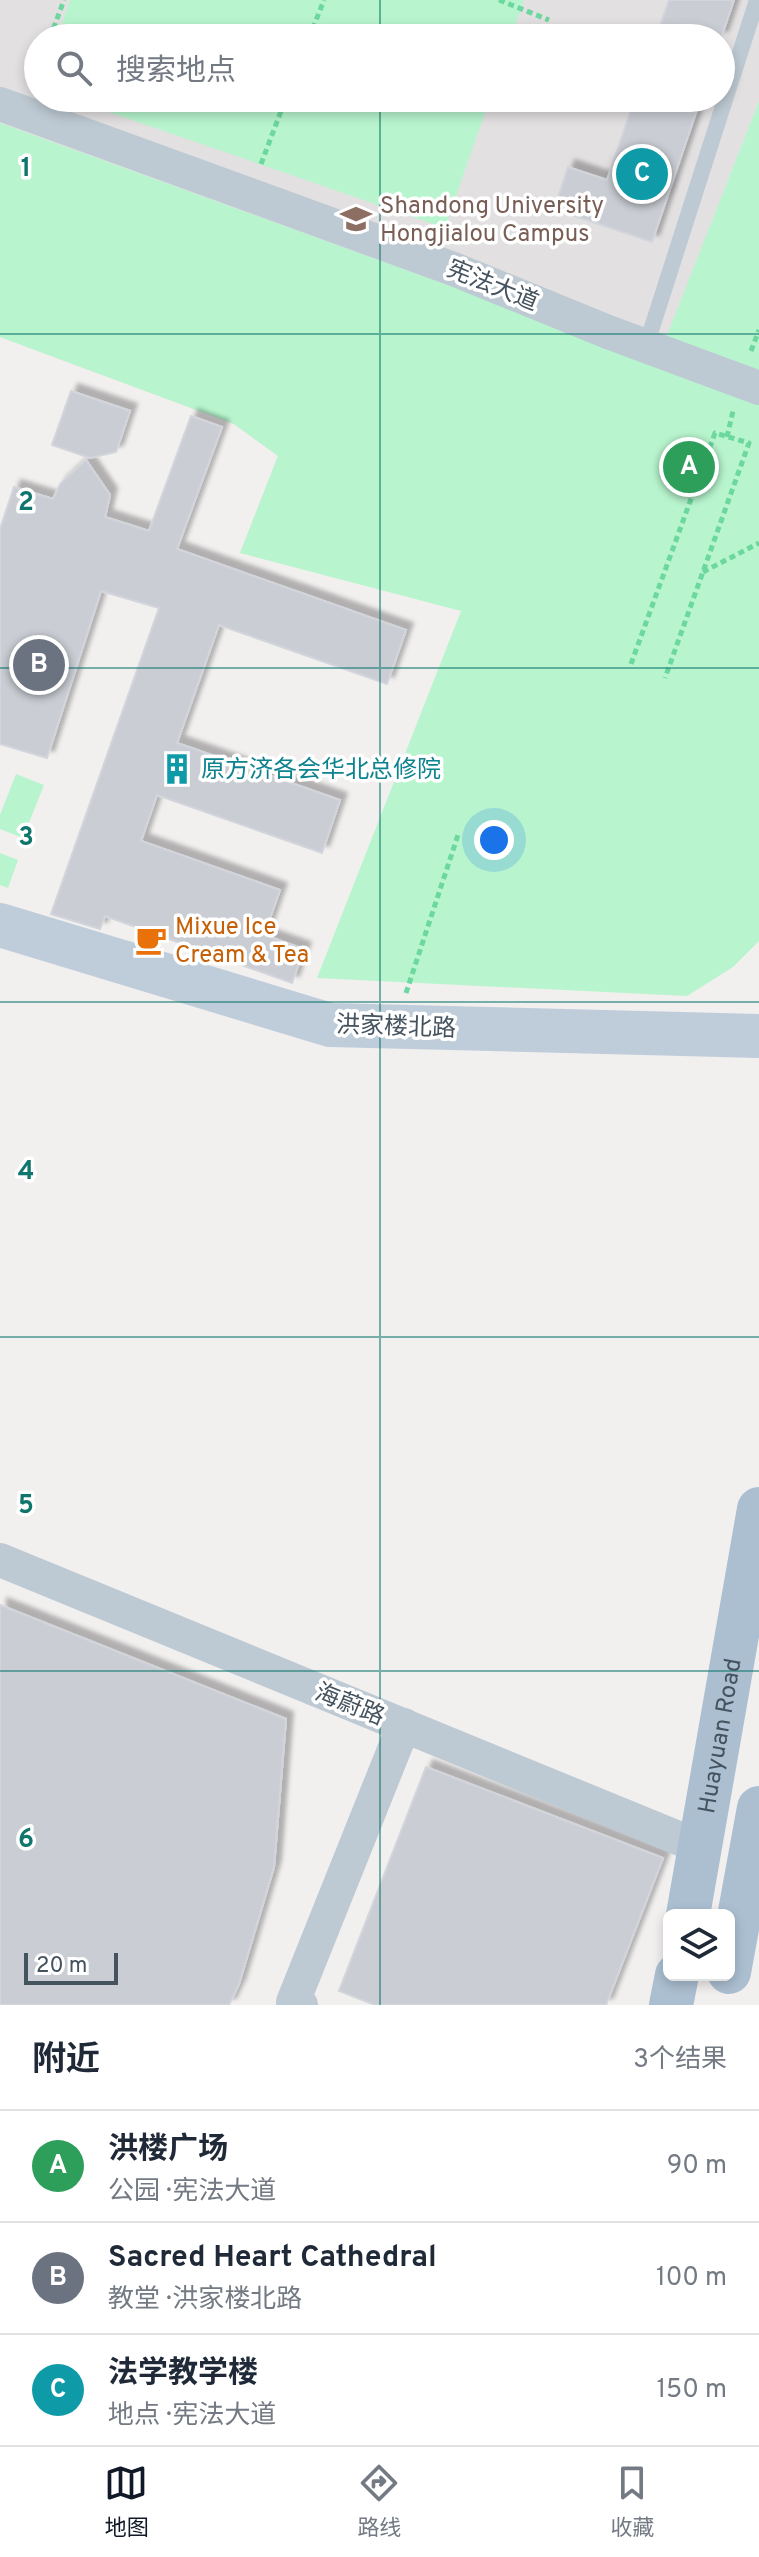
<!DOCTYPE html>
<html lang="zh">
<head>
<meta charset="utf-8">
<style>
	:root { --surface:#fff; --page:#f6f6f7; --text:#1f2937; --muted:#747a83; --line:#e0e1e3; --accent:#111827 }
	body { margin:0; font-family:Overpass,"Noto Sans SC",sans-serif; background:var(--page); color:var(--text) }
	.controls { position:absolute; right:24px; bottom:24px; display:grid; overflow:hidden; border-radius:12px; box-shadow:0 4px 12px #0003 }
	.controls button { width:72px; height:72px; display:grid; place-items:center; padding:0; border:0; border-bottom:2px solid var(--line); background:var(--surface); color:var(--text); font:40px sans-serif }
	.scale { position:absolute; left:24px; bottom:20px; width:94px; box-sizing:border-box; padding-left:8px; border:4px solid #45535f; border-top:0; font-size:22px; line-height:28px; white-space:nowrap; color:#45535f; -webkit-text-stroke:6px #fff; paint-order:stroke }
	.you { position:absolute; left:494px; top:840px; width:28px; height:28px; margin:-20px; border:6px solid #fff; border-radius:50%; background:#1a73e8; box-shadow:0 0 0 12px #1a73e833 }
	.badge { display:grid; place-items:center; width:52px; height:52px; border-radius:50%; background:var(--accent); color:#fff; font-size:26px; font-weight:700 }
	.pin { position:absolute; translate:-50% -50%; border:4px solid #fff; box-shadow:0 2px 8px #0006 }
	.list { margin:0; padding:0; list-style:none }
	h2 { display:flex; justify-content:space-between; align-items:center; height:104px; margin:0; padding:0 32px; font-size:34px }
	h2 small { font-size:26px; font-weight:400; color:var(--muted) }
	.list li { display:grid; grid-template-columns:52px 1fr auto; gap:24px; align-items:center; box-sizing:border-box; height:112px; padding:0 32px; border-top:2px solid var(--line) }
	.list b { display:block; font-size:30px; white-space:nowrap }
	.list p { margin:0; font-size:26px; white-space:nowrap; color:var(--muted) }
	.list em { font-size:26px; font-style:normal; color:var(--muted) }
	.icon { flex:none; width:44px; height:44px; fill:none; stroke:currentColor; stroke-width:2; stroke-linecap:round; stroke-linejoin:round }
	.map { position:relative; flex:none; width:759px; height:2005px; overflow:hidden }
	.search { position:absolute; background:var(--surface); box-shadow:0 4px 12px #0003; left:24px; right:24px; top:24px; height:88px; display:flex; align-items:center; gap:20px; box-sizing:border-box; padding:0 28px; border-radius:44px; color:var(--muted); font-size:30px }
	.sheet { height:440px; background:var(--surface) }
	nav { display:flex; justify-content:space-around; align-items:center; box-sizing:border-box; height:112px; border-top:2px solid var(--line); background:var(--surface); font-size:22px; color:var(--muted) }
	nav a { display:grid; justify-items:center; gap:4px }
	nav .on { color:var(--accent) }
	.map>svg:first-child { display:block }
	.education { fill:#e3e0e1; fill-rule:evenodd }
	.green { fill:#b8f5ce }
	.building { fill:#caced4; stroke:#d2d5db; stroke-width:2; filter:url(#shadow) }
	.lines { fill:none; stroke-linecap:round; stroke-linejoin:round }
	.path { stroke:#6cd79f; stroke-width:5; stroke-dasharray:6 4; stroke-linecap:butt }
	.lane { stroke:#becad3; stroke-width:16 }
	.street { stroke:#becad3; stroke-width:34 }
	.secondary { stroke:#bfcdda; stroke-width:44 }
	.primary { stroke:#abbfd1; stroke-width:44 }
	.grid { fill:none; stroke:#0f766e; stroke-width:2; stroke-opacity:0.55 }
	.labels { text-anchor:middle; stroke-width:7; stroke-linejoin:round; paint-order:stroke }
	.education-label { font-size:24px; fill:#785e54; stroke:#fff; text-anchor:start }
	.street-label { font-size:24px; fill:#45535f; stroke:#fff }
	.culture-label { font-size:24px; fill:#0d838f; stroke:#fff; text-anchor:start }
	.food-label { font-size:24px; fill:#c56008; stroke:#fff; text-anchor:start }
	.grid-label { font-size:26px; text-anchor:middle; font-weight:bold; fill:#0f766e; stroke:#fff; stroke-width:7; stroke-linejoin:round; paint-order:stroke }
</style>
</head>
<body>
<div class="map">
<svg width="759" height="2005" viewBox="0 0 759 2005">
	<defs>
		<filter id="shadow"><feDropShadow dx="7" dy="-7" stdDeviation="2" flood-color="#0004"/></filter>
	</defs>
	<rect width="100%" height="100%" fill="#f2efef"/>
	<path class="education" d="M0,0H759V101L658,361L240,553L278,456L234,424L0,337ZM38,38H721V98H38Z"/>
	<g class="green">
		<path d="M70,0H524L511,38H57Z"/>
		<path d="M68,98H490L445,228Z"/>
		<path d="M759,101V941L733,967L687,996L317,978L461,611L240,553L278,456L234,424L0,337V123L657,361Z"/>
		<path d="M16,774L44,785L23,838L0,829V815Z"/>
		<path d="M0,853L18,860L8,888L0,885Z"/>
	</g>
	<g class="building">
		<path d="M669,0H734L721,38H656Z"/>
		<path d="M635,98H701L652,242L554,209L568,167L607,180Z"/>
		<path d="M71,391L130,411L116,452L90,458L52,445Z"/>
		<path d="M191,416L222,427L177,549L406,630L387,684L219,625L177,743L340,800L322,853L157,795L141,841L280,890L264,935L304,949L292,983L105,916L100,929L51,914L159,608L101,591L47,758L0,744V529L14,487L53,499L60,484L86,460L110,495L105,517L149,531Z"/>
		<path d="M0,1605L286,1719L274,1867L239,1984L229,2005H0Z"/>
		<path d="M426,1767L663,1858L606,2005H375L339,1991Z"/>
	</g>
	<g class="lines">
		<g class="path">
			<path d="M499,0L549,20"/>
			<path d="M50,38L64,0"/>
			<path d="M309,38L324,0"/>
			<path d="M32,85L38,70"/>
			<path d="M261,164L286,98"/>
			<path d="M751,351L759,330"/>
			<path d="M727,437L733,411"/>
			<path d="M703,572L759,543"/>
			<path d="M631,664L715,433L749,443L665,678"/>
			<path d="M406,993L458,835"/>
		</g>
		<path class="lane" d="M646,346L757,0"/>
		<g class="street">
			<path d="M0,104L456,270L608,332L759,388"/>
			<path d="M0,1560L700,1847"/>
			<path d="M301,2005L293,2002L404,1725"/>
		</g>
		<path class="secondary" d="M0,925L330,1025L759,1036"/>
		<g class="primary">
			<path id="s1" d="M688,1915L759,1509"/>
			<path d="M729,1972L759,1808"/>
			<path d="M671,2005L677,1975"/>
		</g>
	</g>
	<path class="grid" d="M380,0V38M380,98V2005M0,334H759M0,668H759M0,1002H759M0,1337H759M0,1671H759"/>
	<defs>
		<symbol id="university-bare" viewBox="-9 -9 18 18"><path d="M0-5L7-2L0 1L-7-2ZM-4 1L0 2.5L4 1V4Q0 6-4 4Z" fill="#8d6e63" stroke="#fff" stroke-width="2.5" paint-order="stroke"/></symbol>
		<symbol id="building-bare" viewBox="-9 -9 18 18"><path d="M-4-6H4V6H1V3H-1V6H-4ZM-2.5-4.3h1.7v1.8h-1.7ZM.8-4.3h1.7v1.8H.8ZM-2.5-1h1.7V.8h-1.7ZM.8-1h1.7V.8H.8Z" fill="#0f9aa8" stroke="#fff" stroke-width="2.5" paint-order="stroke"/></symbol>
		<symbol id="cafe-bare" viewBox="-9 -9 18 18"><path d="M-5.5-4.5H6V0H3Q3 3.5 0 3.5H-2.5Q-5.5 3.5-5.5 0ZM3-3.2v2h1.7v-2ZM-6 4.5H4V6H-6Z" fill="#e8710a" stroke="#fff" stroke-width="2.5" paint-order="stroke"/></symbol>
	</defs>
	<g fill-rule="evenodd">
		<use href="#university-bare" x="334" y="197" width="44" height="44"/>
		<use href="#building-bare" x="155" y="747" width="44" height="44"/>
		<use href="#cafe-bare" x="129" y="918" width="44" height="44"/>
	</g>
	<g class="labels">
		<g class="education-label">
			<text x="380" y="213">Shandong University<tspan x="380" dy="28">Hongjialou Campus</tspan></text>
		</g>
		<g class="street-label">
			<text transform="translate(493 285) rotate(22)" y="8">宪法大道</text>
			<text transform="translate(396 1026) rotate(2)" y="8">洪家楼北路</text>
			<text transform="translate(350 1704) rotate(22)" y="8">海蔚路</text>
			<text dy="8" stroke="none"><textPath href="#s1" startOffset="182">Huayuan Road</textPath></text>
		</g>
		<g class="culture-label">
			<text x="201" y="777">原方济各会华北总修院</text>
		</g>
		<g class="food-label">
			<text x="175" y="934">Mixue Ice<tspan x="175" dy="28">Cream &amp; Tea</tspan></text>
		</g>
	</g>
	<g class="grid-label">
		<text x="26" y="176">1</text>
		<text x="26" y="510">2</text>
		<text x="26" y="845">3</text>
		<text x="26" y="1179">4</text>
		<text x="26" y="1513">5</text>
		<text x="26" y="1847">6</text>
	</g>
</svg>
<div class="controls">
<button><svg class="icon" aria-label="layers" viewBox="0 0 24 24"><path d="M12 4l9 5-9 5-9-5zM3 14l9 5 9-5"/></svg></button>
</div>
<div class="scale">20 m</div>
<div class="you"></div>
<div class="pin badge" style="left:689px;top:467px;background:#2e9e5b">A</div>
<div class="pin badge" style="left:39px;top:665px;background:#6b7280">B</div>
<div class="pin badge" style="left:642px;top:174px;background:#0f9aa8">C</div>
<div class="search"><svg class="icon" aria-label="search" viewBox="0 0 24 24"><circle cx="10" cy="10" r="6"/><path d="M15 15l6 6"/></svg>搜索地点</div>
</div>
<section class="sheet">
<h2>附近<small>3个结果</small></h2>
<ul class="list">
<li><span class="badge" style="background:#2e9e5b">A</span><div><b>洪楼广场</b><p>公园 · 宪法大道</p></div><em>90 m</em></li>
<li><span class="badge" style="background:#6b7280">B</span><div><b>Sacred Heart Cathedral</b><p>教堂 · 洪家楼北路</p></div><em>100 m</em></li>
<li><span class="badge" style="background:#0f9aa8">C</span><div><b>法学教学楼</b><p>地点 · 宪法大道</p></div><em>150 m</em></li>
</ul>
</section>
<nav>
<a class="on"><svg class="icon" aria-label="map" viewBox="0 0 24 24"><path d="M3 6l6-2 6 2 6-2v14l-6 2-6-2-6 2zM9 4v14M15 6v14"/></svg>地图</a>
<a><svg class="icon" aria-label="directions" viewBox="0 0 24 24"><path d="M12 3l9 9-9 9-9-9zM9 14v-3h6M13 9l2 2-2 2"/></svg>路线</a>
<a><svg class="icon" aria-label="saved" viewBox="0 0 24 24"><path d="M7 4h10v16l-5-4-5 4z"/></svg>收藏</a>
</nav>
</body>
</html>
